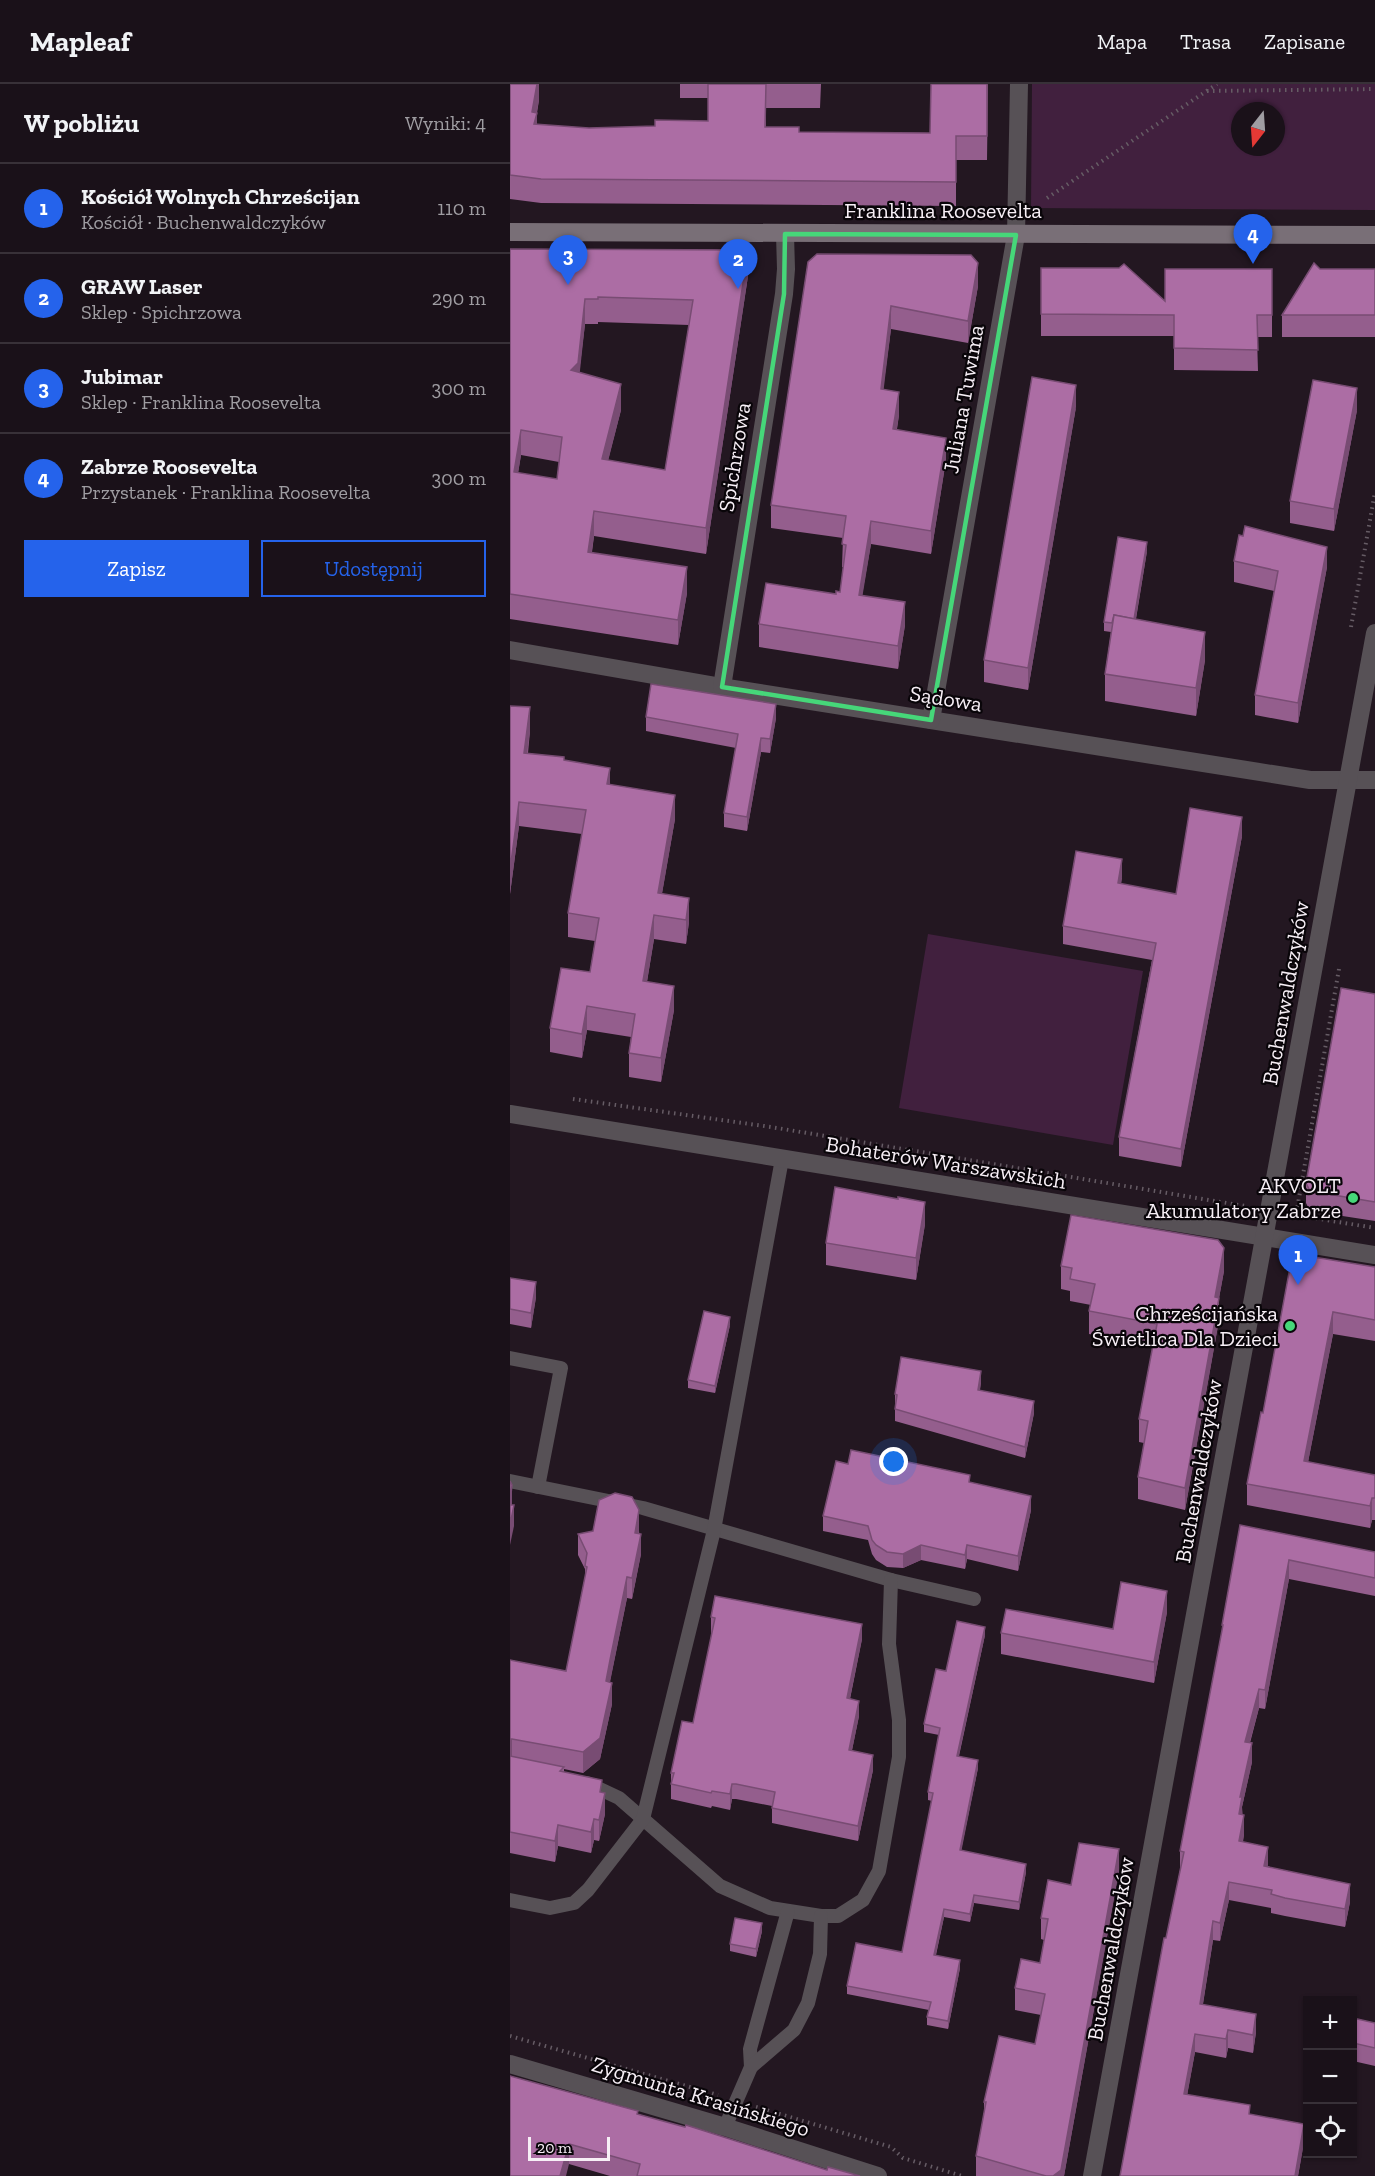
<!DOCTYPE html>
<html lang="pl">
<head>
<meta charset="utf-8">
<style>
	:root { --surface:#1a1119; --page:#231a22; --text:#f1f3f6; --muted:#9f9da2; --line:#383138; --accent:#2563eb }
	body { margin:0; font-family:"Zilla Slab",serif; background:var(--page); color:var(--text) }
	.controls { position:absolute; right:18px; bottom:18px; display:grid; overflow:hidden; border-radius:0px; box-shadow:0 2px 4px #0004 }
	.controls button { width:54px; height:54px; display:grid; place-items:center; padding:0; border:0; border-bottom:2px solid var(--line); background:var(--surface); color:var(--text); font:30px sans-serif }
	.compass { position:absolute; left:721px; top:18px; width:54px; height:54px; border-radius:50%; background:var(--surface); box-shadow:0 2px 4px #0004; rotate:197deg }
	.scale { position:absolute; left:18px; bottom:15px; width:82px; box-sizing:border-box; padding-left:6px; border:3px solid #f7eff6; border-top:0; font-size:16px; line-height:21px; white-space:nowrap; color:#f7eff6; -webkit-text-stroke:4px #090509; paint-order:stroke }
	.you { position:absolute; left:384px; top:1378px; width:21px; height:21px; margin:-15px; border:4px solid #fff; border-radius:50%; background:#1a73e8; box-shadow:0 0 0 9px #1a73e833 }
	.badge { display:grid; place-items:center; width:39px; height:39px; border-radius:50%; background:var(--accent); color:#fff; font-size:20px; font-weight:700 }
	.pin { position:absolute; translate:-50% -50px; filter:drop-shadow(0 2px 3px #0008) }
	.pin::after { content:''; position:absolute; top:32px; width:21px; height:18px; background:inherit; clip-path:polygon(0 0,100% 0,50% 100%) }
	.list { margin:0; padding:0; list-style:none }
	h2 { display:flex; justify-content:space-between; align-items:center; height:78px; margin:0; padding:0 24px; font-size:26px }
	h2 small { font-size:20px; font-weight:400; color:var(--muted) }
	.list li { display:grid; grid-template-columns:39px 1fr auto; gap:18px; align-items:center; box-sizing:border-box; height:90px; padding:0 24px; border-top:2px solid var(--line) }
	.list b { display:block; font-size:22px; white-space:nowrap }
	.list p { margin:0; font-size:20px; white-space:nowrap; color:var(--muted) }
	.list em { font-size:20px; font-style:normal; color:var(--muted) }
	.actions { display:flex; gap:12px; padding:18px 24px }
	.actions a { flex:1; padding:14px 0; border:2px solid var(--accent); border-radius:0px; text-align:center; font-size:21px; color:var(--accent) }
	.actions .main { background:var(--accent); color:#fff }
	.icon { flex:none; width:33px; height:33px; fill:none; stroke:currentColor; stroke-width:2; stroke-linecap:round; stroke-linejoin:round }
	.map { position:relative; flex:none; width:865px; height:2092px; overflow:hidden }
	header { display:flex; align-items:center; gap:36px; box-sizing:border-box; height:84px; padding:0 30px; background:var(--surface); border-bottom:2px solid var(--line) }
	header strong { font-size:28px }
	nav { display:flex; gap:33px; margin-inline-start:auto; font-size:21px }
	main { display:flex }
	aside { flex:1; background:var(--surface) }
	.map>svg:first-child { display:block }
	.green { fill:#41203e; fill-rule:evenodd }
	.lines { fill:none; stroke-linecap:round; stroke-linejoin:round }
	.path { stroke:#665c65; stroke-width:4; stroke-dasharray:1.5 4.5; stroke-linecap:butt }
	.lane { stroke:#575156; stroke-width:14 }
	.street { stroke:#575156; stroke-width:18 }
	.secondary { stroke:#796f77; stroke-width:18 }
	.wall { fill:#945e8d; fill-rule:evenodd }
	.shaded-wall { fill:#784c73 }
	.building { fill:#ac6da4; stroke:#784c73; stroke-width:1.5; fill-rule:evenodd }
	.marked { fill:none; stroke:#46d779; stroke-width:4.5; stroke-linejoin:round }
	.poi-dot { fill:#46d779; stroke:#090509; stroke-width:2 }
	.labels { text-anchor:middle; stroke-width:4.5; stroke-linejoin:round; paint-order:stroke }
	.street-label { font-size:22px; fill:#f7eff6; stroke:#090509 }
	.poi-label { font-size:22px; fill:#f7eff6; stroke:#090509; text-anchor:end }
</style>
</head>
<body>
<header>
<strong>Mapleaf</strong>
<nav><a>Mapa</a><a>Trasa</a><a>Zapisane</a></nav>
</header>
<main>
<aside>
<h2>W pobliżu<small>Wyniki: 4</small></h2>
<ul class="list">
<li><span class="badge">1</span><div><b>Kościół Wolnych Chrześcijan</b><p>Kościół · Buchenwaldczyków</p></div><em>110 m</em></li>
<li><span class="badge">2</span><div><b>GRAW Laser</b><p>Sklep · Spichrzowa</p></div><em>290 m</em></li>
<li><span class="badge">3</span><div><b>Jubimar</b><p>Sklep · Franklina Roosevelta</p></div><em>300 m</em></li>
<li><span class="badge">4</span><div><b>Zabrze Roosevelta</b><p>Przystanek · Franklina Roosevelta</p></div><em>300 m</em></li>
</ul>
<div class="actions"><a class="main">Zapisz</a><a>Udostępnij</a></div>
</aside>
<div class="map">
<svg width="865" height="2092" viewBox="0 0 865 2092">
	<rect width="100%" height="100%" fill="#231721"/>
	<g class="green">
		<path d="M522,0H865V126L521,124ZM730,27H766V63H730Z"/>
		<path d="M418,850L633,887L603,1061L389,1024Z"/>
	</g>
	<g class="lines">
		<g class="path">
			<path d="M697,7L865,5"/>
			<path d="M537,114L707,0"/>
			<path d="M841,543L865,408"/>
			<path d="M829,885L786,1131L865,1144"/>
			<path d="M63,1015L261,1043L735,1122V1120"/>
			<path d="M0,1952L208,2011"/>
			<path d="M246,2023L381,2063L393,2074L452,2092"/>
		</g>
		<g class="lane">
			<path d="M0,1274L51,1284L28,1403"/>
			<path d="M0,1397L133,1424L381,1496L464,1515"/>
			<path d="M77,1699L109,1714L210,1802L260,1824L311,1832H328L353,1816L369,1787L389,1673V1636L379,1560L381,1496"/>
			<path d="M0,1816L40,1824L64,1819L78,1806L133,1735L204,1446L272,1075"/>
			<path d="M241,1983L240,1965L278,1827"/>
			<path d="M215,2043L241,1983L284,1946L298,1919L310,1870L311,1832"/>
		</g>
		<g class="street">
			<path d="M0,566L212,603L800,696H865"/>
			<path d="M212,603L274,210L276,185L275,150"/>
			<path d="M421,636L506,151L509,0"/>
			<path d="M0,1030L865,1171"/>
			<path d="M0,1980L215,2043L368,2092"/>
			<path d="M582,2092L865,549"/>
		</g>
		<path class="secondary" d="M0,148L865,151"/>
	</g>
	<g class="wall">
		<path d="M0,0H29V16L27,29V41L79,44L145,42L198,37V14H170V0H311L310,24H256V43L289,48L420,49L478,0L477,76H446V122L31,119L0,115Z"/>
		<path d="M0,165L238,192L196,470L84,452L82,468L177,509L168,561L0,535ZM88,238L179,241L155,386L98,376L111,326L69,289L75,240H88ZM11,371L49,378L47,395L8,389Z"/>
		<path d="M298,178L468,202L458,259L381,245L373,305L389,331L387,345L436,376L421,470L361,460L352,511L395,541L388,585L249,563V540L330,508L334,483H332L333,454L261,444V421Z"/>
		<path d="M531,184L655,217L762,185V253H747L748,287L664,286V252H531Z"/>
		<path d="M810,185H865V253H772V231Z"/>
		<path d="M566,323L518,606L474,598V576Z"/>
		<path d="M847,326L824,447L780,439V417Z"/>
		<path d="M637,467L626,535L695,576L686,632L595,617V590L601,548L594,547V538Z"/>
		<path d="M724,477L817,483L788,639L745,631V611L764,507L724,498Z"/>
		<path d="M0,622L20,647L18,669L54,676L165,735L152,809L179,838L176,860L144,855L137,898L164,926L151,998L119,993V969L121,953L77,946L72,974L40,968V944L80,888L85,857L58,853V829L72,750L9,742L0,810Z"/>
		<path d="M136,633L266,634L260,669L251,668L237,747L214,743V729L226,664L136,647Z"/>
		<path d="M732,752L671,1083L609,1072V1053L642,876L553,860V842L612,793L611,800L666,810Z"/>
		<path d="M865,910V1137L800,1127L796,1119V1099Z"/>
		<path d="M415,1140L406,1196L316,1181V1159Z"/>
		<path d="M781,1178L865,1183V1257L823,1250L798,1378L865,1391V1436H862L860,1444L737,1421V1400L753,1329Z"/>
		<path d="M551,1182L714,1187L709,1214V1236L675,1426L628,1415V1393L634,1359L629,1358V1335L643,1261L579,1250V1227L581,1221L560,1217V1207L551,1205Z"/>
		<path d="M0,1194L26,1213L21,1244L0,1240Z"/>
		<path d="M220,1241L205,1309L178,1304V1296Z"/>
		<path d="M471,1298L470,1306L524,1329L515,1374L385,1337V1310Z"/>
		<path d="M338,1380L460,1399L521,1426L508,1487L457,1475L455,1485L411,1476L393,1484L377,1483L366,1476L362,1470L358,1456L313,1447V1432Z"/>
		<path d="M730,1441L865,1468V1512L779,1495L755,1625L749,1624L740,1659L742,1678L732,1723L734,1750L733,1758L758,1782L840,1818L835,1843L775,1832L761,1829V1824L719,1816L710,1857L703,1856L693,1920L746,1948L743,1969L718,1964L716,1974L685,1968L677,2011L740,2030L794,2058L788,2092H610L670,1786V1767L712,1549V1541Z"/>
		<path d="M129,1447L131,1470L122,1515L117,1514L100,1597L102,1620L90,1675L73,1689L54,1685V1688L92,1709L95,1730L89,1757L84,1756L81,1769L48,1762L45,1778L0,1769V1576L56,1587L75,1495V1485L68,1471V1450Z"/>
		<path d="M657,1528L644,1599L491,1570V1549L603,1545Z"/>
		<path d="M201,1533L352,1555L340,1615L349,1632L342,1666L363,1686L348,1757L262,1739V1722L226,1715H222L220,1726L202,1722L201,1724L161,1715V1689L183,1639L202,1549H201Z"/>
		<path d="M475,1551L449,1672L468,1684L451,1766L516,1788L509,1826L464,1819L460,1838L434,1833L426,1871L450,1884L438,1945L417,1941V1933L419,1926L337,1910V1902L392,1868L422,1717L418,1716V1708L429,1651L414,1648V1640L436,1587Z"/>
		<path d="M609,1786L554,2092H466V2072L474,2029V2018L525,1960L531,1931L505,1926V1904L530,1879L534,1856L531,1855V1834L561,1801Z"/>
		<path d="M252,1847L246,1873L220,1867V1860Z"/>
		<path d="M843,1934L865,1939V1982L843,1977Z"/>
		<path d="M0,1992L317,2086L350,2092H100L59,2080Z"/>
	</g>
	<g class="shaded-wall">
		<path d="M27,0H29V16L26,32L27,29V53L22,28Z"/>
		<path d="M238,166V192L196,470V444Z"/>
		<path d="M468,179V202L458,259V237Z"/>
		<path d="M75,215V240L68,305L61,286Z"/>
		<path d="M381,222V245L371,327V305Z"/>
		<path d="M111,300V326L92,401V375Z"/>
		<path d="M566,301V323L518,606V584Z"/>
		<path d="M847,304V326L824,447V425Z"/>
		<path d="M389,308V331L383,368V345Z"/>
		<path d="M11,346V371L4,414V388Z"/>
		<path d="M436,354V376L421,470V447Z"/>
		<path d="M84,427V452L78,493V468Z"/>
		<path d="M361,437V460L349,533V511Z"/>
		<path d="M637,458V467L623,552V543Z"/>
		<path d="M817,463V483L788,639V619Z"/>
		<path d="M177,483V509L168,561V536Z"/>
		<path d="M395,518V541L388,585V562Z"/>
		<path d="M695,548V576L686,632V604Z"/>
		<path d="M266,620V634L260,669V655Z"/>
		<path d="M20,623V647L14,693V669Z"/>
		<path d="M251,654V668L237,747V733Z"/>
		<path d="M100,684V708L97,700Z"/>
		<path d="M165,711V735L148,833V809Z"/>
		<path d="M9,718V742L0,810V786Z"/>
		<path d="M732,733V752L671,1083V1065Z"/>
		<path d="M612,775V793L608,818V799Z"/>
		<path d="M179,814V838L176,860V836Z"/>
		<path d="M144,831V855L133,921V897Z"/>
		<path d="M164,902V926L151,998V974Z"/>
		<path d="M77,922V946L72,974V950Z"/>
		<path d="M415,1118V1140L406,1196V1174Z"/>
		<path d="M714,1164V1187L705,1236V1213Z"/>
		<path d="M26,1198V1213L21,1244V1229Z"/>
		<path d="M709,1214V1236L675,1426V1404Z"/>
		<path d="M823,1228V1250L794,1399V1377Z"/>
		<path d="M220,1233V1241L205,1309V1302Z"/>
		<path d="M471,1287V1298L468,1317V1306Z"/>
		<path d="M524,1317V1329L515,1374V1363Z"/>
		<path d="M2,1401V1421L0,1439V1419Z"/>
		<path d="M521,1412V1426L508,1487V1472Z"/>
		<path d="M862,1414V1436L860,1444V1422Z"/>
		<path d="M4,1421V1442L0,1461V1441Z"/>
		<path d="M129,1426V1447L125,1469V1449Z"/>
		<path d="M131,1450V1470L122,1515V1494Z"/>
		<path d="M411,1461V1476L393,1484V1470Z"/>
		<path d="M457,1461V1475L455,1485V1471Z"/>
		<path d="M779,1476V1495L755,1625V1606Z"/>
		<path d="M117,1493V1514L96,1618V1597Z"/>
		<path d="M657,1507V1528L644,1599V1578Z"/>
		<path d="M352,1540V1555L337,1629V1614Z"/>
		<path d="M475,1543V1551L447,1680V1672Z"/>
		<path d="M102,1599V1620L90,1675L73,1689V1668Z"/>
		<path d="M749,1605V1624L735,1676V1658Z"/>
		<path d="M349,1617V1632L339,1681V1666Z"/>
		<path d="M0,1655H2V1675L0,1676Z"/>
		<path d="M742,1659V1678L732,1723V1732L729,1730L730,1713Z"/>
		<path d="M363,1671V1686L348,1757V1742Z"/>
		<path d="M468,1676V1684L450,1774V1766Z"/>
		<path d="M222,1700V1715L220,1726V1710Z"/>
		<path d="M95,1709V1730L89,1757V1736Z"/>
		<path d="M734,1731V1750L729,1776V1757Z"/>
		<path d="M84,1735V1756L81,1769V1748Z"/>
		<path d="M48,1741V1762L45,1778V1757Z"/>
		<path d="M758,1763V1781L754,1800V1782Z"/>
		<path d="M609,1765V1786L554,2092H543Z"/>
		<path d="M516,1780V1788L509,1826V1818Z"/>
		<path d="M719,1798V1816L710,1857V1839Z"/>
		<path d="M840,1800V1818L835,1843V1825Z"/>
		<path d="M464,1811V1819L460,1838V1830Z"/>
		<path d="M434,1825V1833L424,1879V1871Z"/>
		<path d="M703,1837V1856L690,1938V1920Z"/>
		<path d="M252,1839V1847L246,1873V1865Z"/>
		<path d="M450,1876V1884L438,1945V1937Z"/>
		<path d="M746,1930V1948L743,1969V1951Z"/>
		<path d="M718,1946V1964L716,1974V1955Z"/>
		<path d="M685,1950V1968L674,2029V2010Z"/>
		<path d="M794,2040V2058L788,2092H785Z"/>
		<path d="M59,2060V2080L56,2092H50Z"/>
	</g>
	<g class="building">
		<path d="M0,0H27L22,28L27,29L24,40L79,44L145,42V36L198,37V0H256L255,43H289V48L420,49L421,0H477V52H446V98L31,95L0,91Z"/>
		<path d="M0,165L238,166L196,444L84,427L78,468L177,483L168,536L0,510ZM88,213L183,216L155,386L92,375L111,300L61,286L68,279L75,215H88ZM11,346L52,353L47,395L4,388Z"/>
		<path d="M307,170L461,171L468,179L458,237L381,222L371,305L389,308L383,345L436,354L421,447L361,437L349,511L395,518L388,562L249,540L256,499L326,510V507L330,508L336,461L332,460L336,432L261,421L298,178Z"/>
		<path d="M804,179L810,185H865V231H772Z"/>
		<path d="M614,180L655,217V185H762V231H747L748,266L664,264V231L531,230V184H609Z"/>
		<path d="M522,293L566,301L518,584L474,576Z"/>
		<path d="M803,296L847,304L824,425L780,417Z"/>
		<path d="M735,442L817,463L788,619L745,611L768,487L724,477L729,451L733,452Z"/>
		<path d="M608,453L637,458L624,535L604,531L602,539L594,538Z"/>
		<path d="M604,531L695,548L686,604L595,590Z"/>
		<path d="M141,600L266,620L260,655L251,654L237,733L214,729L228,650L136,633Z"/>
		<path d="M0,622L20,623L14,669L54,673V676L100,684L97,700L165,711L148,809L179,814L176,836L144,831L133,897L164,902L151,974L119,969L125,930L77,922L72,950L40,944L51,884L80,888L89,834L58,829L76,726L9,718L0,786Z"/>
		<path d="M680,724L732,733L671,1065L609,1053L646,859L553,842L566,767L612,775L608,799L666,810Z"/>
		<path d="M831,904L865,910V1118L800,1107L796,1099Z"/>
		<path d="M325,1103L388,1115V1113L415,1118L406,1174L316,1159Z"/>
		<path d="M561,1131L708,1156L714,1164L705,1213L709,1214L675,1404L628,1393L638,1337L629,1335L647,1240L579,1227L585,1200L560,1195L562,1184L551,1182Z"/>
		<path d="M791,1171L865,1183V1236L823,1228L794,1377L865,1391V1414H862L860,1422L737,1400L751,1328L753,1329L781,1178Z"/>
		<path d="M0,1194L26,1198L21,1229L0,1225Z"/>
		<path d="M194,1227L220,1233L205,1302L178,1296Z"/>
		<path d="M391,1273L471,1287L468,1306L524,1317L515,1363L385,1325L387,1311L385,1310Z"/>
		<path d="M341,1366L460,1391L459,1398L521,1412L508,1472L457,1461L455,1471L411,1461L393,1470L377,1468L366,1461L362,1456L358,1442L313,1432L326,1377L338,1380Z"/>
		<path d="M0,1397L2,1401L0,1419Z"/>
		<path d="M105,1409L122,1413L129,1426L125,1449L131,1450L122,1494L117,1493L100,1576L96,1597L102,1599L90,1654L73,1668L2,1655H0V1576L56,1587L77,1483L75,1482L77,1469L68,1450L83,1447L89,1416Z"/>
		<path d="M0,1421H4L0,1441Z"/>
		<path d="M730,1441L865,1468V1494L779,1476L755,1606L749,1605L735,1658L742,1659L730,1713H732L729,1730L734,1731L729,1757L758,1763L754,1782L840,1800L835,1825L775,1814L761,1810L762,1806L719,1798L710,1839L703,1837L690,1920L746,1930L743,1951L718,1946L716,1955L685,1950L674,2010L740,2021L739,2030L794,2040L785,2092H610L654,1854H656L674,1768L670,1767L713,1541H712Z"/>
		<path d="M611,1498L657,1507L644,1578L491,1549L496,1525L603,1545Z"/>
		<path d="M205,1512L352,1540L337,1614L349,1617L339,1666L363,1671L348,1742L262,1724L265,1708L226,1700H222L220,1710L202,1707L201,1709L161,1700L164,1689H161L172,1637L183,1639L205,1534L201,1533Z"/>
		<path d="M447,1537L475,1543L447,1672L468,1676L450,1766L516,1780L509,1818L464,1811L460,1830L434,1825L424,1871L450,1876L438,1937L417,1933L421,1918L337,1902L346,1859L392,1868L423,1709L418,1708L430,1644L414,1640L426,1585L436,1587Z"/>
		<path d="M0,1672L54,1683L50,1687L92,1696L90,1708L95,1709L89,1736L84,1735L81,1748L48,1741L45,1757L0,1748Z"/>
		<path d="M569,1759L609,1765L551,2086L543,2092H536L466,2072L476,2018H474L489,1952L525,1960L535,1910L505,1904L511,1875L530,1879L538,1835L531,1834L538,1796L561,1801Z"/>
		<path d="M225,1834L252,1839L246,1865L220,1860Z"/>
		<path d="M843,1934L865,1939V1964L843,1959Z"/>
		<path d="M0,1992L128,2027L127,2030L175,2043L176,2041L317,2086L318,2083L350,2092H127L130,2080L59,2060L50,2092H0Z"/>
	</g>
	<path class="marked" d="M275,150L506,151L421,636L212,603L274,210Z"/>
	<g class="poi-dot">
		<circle cx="843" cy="1114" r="6"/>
		<circle cx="780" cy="1242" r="6"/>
	</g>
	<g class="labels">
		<g class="street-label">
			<text x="433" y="134">Franklina Roosevelta</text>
			<text transform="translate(453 315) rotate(-80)" y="8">Juliana Tuwima</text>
			<text transform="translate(224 373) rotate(-81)" y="8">Spichrzowa</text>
			<text transform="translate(436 614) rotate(9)" y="8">Sądowa</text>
			<text transform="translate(775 909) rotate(-80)" y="8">Buchenwaldczyków</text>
			<text transform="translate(436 1078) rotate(9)" y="8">Bohaterów Warszawskich</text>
			<text transform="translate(688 1387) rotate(-80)" y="8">Buchenwaldczyków</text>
			<text transform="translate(600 1865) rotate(-80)" y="8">Buchenwaldczyków</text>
			<text transform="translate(191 2012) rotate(17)" y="8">Zygmunta Krasińskiego</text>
		</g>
		<g class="poi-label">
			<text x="831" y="1109">AKVOLT<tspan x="831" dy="25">Akumulatory Zabrze</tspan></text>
			<text x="768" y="1237">Chrześcijańska<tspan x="768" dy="25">Świetlica Dla Dzieci</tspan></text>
		</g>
	</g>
</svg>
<div class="controls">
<button>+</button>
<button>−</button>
<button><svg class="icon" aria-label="locate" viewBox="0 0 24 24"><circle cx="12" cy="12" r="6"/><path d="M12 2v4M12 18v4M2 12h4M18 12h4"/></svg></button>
</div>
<svg class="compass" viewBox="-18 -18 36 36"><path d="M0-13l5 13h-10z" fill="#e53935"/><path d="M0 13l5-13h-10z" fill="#9f9da2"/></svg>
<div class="scale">20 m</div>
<div class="you"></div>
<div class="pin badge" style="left:788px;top:1201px">1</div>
<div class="pin badge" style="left:228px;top:205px">2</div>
<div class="pin badge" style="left:58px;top:201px">3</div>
<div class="pin badge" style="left:743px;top:180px">4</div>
</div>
</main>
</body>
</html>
